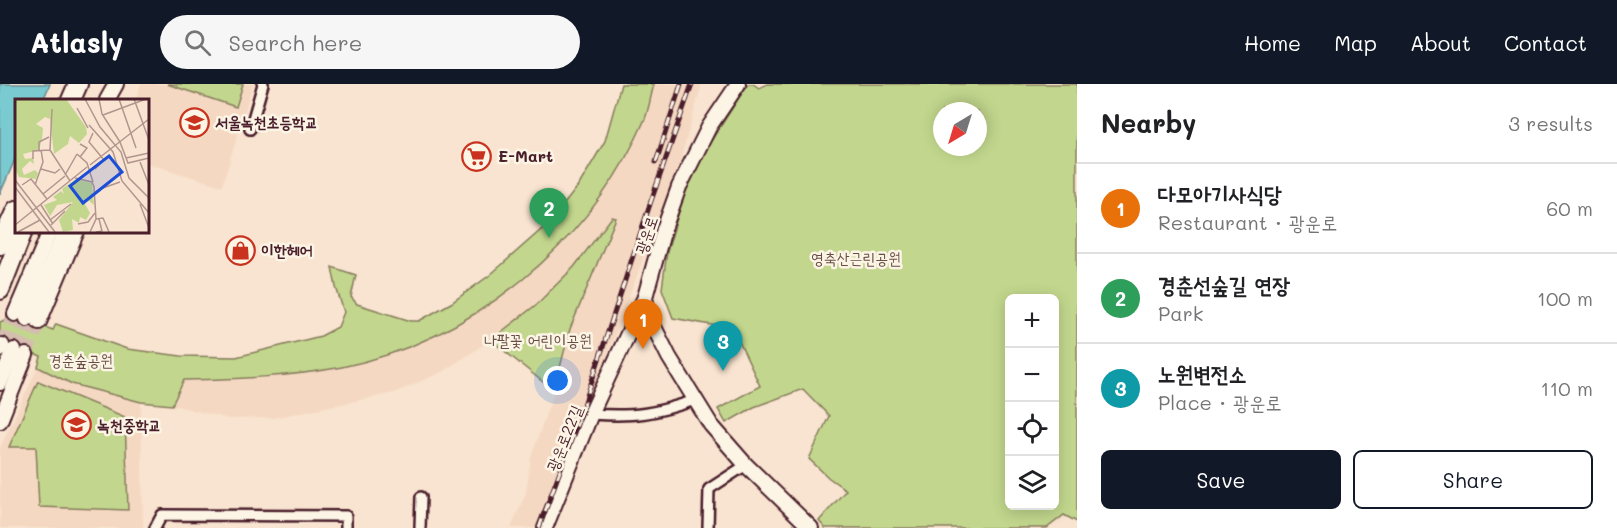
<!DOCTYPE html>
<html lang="en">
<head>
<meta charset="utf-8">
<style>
	:root { --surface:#fff; --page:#f6f6f6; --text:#202124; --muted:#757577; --line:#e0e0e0; --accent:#111827 }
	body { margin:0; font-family:Mali,"Poor Story",sans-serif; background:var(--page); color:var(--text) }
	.controls { position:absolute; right:18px; bottom:18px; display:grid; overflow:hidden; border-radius:9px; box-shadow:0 3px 15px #0003 }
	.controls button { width:54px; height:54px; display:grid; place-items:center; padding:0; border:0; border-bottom:2px solid var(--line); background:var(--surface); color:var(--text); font:30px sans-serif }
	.compass { position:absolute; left:933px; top:18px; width:54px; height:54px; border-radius:50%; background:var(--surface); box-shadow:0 3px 15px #0003; rotate:218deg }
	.you { position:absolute; left:558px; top:297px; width:21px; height:21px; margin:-15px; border:4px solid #fff; border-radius:50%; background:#1a73e8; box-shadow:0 0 0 9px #1a73e833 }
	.badge { display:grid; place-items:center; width:39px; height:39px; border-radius:50%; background:var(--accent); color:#fff; font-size:20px; font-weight:700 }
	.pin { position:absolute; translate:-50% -50px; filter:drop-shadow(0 2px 3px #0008) }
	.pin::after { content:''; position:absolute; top:32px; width:21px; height:18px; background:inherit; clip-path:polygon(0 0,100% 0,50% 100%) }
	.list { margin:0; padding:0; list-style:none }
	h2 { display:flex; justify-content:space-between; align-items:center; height:78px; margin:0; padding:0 24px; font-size:26px }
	h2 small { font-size:20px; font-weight:400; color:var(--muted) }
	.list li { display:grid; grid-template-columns:39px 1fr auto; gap:18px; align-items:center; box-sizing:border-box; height:90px; padding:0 24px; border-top:2px solid var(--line) }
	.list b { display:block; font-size:22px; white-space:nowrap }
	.list p { margin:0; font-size:20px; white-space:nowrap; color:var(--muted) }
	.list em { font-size:20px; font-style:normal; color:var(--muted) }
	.actions { display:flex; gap:12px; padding:18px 24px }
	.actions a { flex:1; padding:14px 0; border:2px solid var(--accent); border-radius:9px; text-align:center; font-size:21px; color:var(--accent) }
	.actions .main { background:var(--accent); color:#fff }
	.icon { flex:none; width:33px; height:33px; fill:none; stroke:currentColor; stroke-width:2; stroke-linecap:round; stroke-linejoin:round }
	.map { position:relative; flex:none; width:1077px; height:444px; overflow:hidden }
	header { display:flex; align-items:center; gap:36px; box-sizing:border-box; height:84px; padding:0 30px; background:var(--accent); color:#fff }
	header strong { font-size:28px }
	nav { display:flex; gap:33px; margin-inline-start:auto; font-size:21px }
	.search { width:420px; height:54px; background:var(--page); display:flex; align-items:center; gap:15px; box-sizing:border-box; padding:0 21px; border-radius:33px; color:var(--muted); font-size:22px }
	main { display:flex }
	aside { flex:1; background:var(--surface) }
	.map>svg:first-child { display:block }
	.built { fill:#f5d8c2 }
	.green { fill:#c2d78d; stroke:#867b5c; stroke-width:1.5; fill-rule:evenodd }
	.water { fill:#7acbd1; stroke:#67868f; stroke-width:1.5 }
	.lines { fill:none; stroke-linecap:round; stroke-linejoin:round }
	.secondary-tunnel { stroke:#d5bdaf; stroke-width:14; stroke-dasharray:14 7; stroke-linecap:butt }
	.street-casing { stroke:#4a1f2b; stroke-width:14 }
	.secondary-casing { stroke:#4a1f2b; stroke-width:18 }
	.highway-casing { stroke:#4a1f2b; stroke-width:22 }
	.street { stroke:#fcf5e5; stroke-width:9 }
	.secondary { stroke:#fcf5e5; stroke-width:14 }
	.highway { stroke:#fcf5e5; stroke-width:18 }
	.rail-casing { stroke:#4a1f2b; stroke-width:5 }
	.rail { stroke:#fcf5e5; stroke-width:3; stroke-dasharray:9; stroke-linecap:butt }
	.labels { text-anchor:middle; stroke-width:5; stroke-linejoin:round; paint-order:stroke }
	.poi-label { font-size:16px; font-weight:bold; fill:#4a1f2b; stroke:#fcf5e5; text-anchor:start }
	.street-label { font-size:16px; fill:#4a1f2b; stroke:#fcf5e5 }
	.park-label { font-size:16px; fill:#684d44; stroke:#fcf5e5 }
	.inset-road { fill:none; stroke:#b2958e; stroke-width:1.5 }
	.view { fill:#1d4ed8; fill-opacity:0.15; stroke:#1d4ed8; stroke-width:3 }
	.inset-edge { fill:none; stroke:#4a1f2b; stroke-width:3 }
</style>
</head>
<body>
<header>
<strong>Atlasly</strong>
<div class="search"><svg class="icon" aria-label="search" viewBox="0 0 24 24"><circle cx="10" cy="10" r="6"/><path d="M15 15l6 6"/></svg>Search here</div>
<nav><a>Home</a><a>Map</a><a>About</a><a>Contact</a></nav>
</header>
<main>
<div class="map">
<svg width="1077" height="444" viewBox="0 0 1077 444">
	<rect width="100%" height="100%" fill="#f8e4d0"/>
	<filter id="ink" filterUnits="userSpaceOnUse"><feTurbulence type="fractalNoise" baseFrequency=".0167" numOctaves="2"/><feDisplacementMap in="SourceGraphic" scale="12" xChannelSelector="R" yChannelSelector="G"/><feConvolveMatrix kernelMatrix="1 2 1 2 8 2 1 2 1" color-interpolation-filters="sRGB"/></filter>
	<g filter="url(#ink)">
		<g class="built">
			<path d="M141,0H253L222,102L147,79V16H136Z"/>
			<path d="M654,0H702L680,77L542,444H511L526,409L531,373L558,296L570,245L616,135L612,133L574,183L537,220L491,256L442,288L394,309L273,334L229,335L172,321L183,296L248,295L342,283L403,264L432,253L481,226L525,193L560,162L591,126L625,75L646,33Z"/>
			<path d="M38,283L72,300L141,318L143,444H0V364Z"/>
		</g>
		<g class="green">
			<path d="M167,0H243L236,23Z"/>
			<path d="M621,0H654C651,11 649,24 645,35C591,159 475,255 342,283C290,293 237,295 184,296L172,321L141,318L72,300L38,283L41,273L0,256V238L13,232L53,246L56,240L127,265L181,272L236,273L321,252L338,243L344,228L336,203L332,183L356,191L351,213L357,220L411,237H419L451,219L490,191L550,138L579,101L605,57Z"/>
			<path d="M748,0H753L759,4L767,0H1077V438L1064,431L1047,444H825L819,437L846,406L829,394L809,375L829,332L803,305L754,323L726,339L718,325L760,302L733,245L673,234L662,205L667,168L686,104L709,60ZM942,27H978V63H942ZM1054,214V422H1010V214Z"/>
			<path d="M612,133L616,134L570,245L554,307L491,256L537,220L574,183Z"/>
			<path d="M38,297L125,333L128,426L39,423L36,363H9Z"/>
		</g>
		<path class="water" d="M0,0H50L43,16H16V73L0,110Z"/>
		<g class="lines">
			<g class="secondary-tunnel">
				<path d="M2,261L15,230"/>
				<path d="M14,266L27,235"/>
				<path d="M26,271L39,238"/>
			</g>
			<defs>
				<g id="street">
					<path d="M250,45L263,0"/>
					<path d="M591,330C634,333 655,330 695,316"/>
					<path d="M155,444L162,431L346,432V444"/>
					<path d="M420,444L421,413"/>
					<path d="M708,444L709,405L746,381"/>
				</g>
				<g id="secondary">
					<path d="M738,0L709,43L679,103L664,145L645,213L648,231L669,273L711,341L746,381L811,444"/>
					<path d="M107,16L116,0"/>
					<path d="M15,230L50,147"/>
					<path d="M27,235L65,147"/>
					<path d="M39,238L77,147"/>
					<path d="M0,265L2,261"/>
					<path d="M0,299L14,266"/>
					<path d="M0,337L26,271"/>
					<path d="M545,444L591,330L645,213"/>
				</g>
				<g id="highway">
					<path d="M71,16L78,0"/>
					<path d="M0,161L16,126"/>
					<path d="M0,206L23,147"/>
				</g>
			</defs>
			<use href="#street" class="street-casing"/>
			<use href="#secondary" class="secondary-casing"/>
			<use href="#highway" class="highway-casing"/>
			<use href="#street" class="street"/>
			<use href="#secondary" class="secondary"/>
			<use href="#highway" class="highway"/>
			<defs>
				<g id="rail">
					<path d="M656,78L681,0"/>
					<path d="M539,444L583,324L651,117L692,0"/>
				</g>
			</defs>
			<use href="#rail" class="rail-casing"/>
			<use href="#rail" class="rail"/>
		</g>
	</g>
	<defs>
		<symbol id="school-ring" viewBox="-11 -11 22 22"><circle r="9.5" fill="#fcf5e5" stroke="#c8321e" stroke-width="1.5"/><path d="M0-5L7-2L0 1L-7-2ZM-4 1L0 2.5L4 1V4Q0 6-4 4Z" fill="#c8321e"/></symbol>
		<symbol id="supermarket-ring" viewBox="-11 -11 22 22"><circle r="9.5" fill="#fcf5e5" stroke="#c8321e" stroke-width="1.5"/><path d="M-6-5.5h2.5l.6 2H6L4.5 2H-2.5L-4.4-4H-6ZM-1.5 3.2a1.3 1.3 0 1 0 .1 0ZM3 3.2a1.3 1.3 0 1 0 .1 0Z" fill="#c8321e"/></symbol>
		<symbol id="shop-ring" viewBox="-11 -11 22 22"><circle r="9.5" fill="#fcf5e5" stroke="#c8321e" stroke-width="1.5"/><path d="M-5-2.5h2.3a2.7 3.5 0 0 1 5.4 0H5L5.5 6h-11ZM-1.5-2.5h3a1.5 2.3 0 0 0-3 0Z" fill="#c8321e"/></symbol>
	</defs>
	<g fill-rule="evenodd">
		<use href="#school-ring" x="178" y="22" width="33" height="33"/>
		<use href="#supermarket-ring" x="460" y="56" width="33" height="33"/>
		<use href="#shop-ring" x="224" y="150" width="33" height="33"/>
		<use href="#school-ring" x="60" y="324" width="33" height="33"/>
	</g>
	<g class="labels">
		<g class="poi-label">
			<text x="215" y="44">서울녹천초등학교</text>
			<text x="498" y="78">E-Mart</text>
			<text x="261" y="172">이한헤어</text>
			<text x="97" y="347">녹천중학교</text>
		</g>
		<g class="street-label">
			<text transform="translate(646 151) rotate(-71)" y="6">광운로</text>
			<text transform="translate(564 354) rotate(-68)" y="6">광운로22길</text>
		</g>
		<g class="park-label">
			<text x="856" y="180">영축산근린공원</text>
			<text x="538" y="262">나팔꽃 어린이공원</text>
			<text x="81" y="282">경춘숲공원</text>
		</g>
	</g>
	<g transform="translate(15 15)">
		<rect width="134" height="134" fill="#f8e4d0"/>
		<path d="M0,0H51L71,28L72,35L64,44L55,37L53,45L39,55L35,20L30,18L21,25L28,29L27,40L24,51L8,55L10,60L18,59L19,65L15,62L7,70L9,76L20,71L23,74L21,80L4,78L0,70ZM61,80L77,84L79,106L73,101L70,105L75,114L71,121L65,118L64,124L57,120L58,131L48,133L44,121L58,103L42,106L35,117L29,106L42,101L38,98L46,92L49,95L47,90Z" fill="#c2d78d"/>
		<path class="inset-road" d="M70,0L85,28L106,53L114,79L134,99M84,0L87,15L105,43M104,0L121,49M119,0L134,41M62,9L73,29M37,10L35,51L55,82M88,16L131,0M74,26L98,53L107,82L134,114M78,34L74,43L89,61L80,70M105,43L113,64L134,59M65,45L72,49L65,58M24,51V43L34,38M62,55L72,64L78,83M111,59L134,54M18,60V52L35,51M125,63L134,86M75,66L134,20M26,70L40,74L45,70M50,76L62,55M60,79L77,83L79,88L81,120L75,133M0,81L40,133M7,86L16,80L32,100M20,86L28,63L26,51M0,88L34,133M85,90L105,83M28,95L50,77M125,105L134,129M26,106L38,125M81,120L88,119L94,133M35,121L56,105M63,125L73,123L80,114M0,126L72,68M36,126L50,112M3,133L25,121M81,133L87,132L84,120"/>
		<path class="view" d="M94,57L107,73L68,104L55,87Z"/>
		<rect width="134" height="134" class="inset-edge"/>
	</g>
</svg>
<div class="controls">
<button>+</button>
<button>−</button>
<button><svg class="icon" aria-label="locate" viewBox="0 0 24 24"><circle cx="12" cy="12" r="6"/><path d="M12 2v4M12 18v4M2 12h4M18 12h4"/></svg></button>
<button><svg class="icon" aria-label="layers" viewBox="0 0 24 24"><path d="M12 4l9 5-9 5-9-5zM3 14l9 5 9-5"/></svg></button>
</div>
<svg class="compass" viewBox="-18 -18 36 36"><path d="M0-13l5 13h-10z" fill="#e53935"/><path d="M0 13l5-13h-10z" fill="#757577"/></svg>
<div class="you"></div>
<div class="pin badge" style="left:643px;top:265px;background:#e8710a">1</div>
<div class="pin badge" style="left:549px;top:154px;background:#2e9e5b">2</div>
<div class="pin badge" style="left:723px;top:287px;background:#0f9aa8">3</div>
</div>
<aside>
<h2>Nearby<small>3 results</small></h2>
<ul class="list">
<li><span class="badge" style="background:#e8710a">1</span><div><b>다모아기사식당</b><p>Restaurant · 광운로</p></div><em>60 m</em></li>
<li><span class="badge" style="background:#2e9e5b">2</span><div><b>경춘선숲길 연장</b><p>Park</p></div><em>100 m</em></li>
<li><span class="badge" style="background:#0f9aa8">3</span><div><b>노원변전소</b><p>Place · 광운로</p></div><em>110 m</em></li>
</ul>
<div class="actions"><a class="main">Save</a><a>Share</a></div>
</aside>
</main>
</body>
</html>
